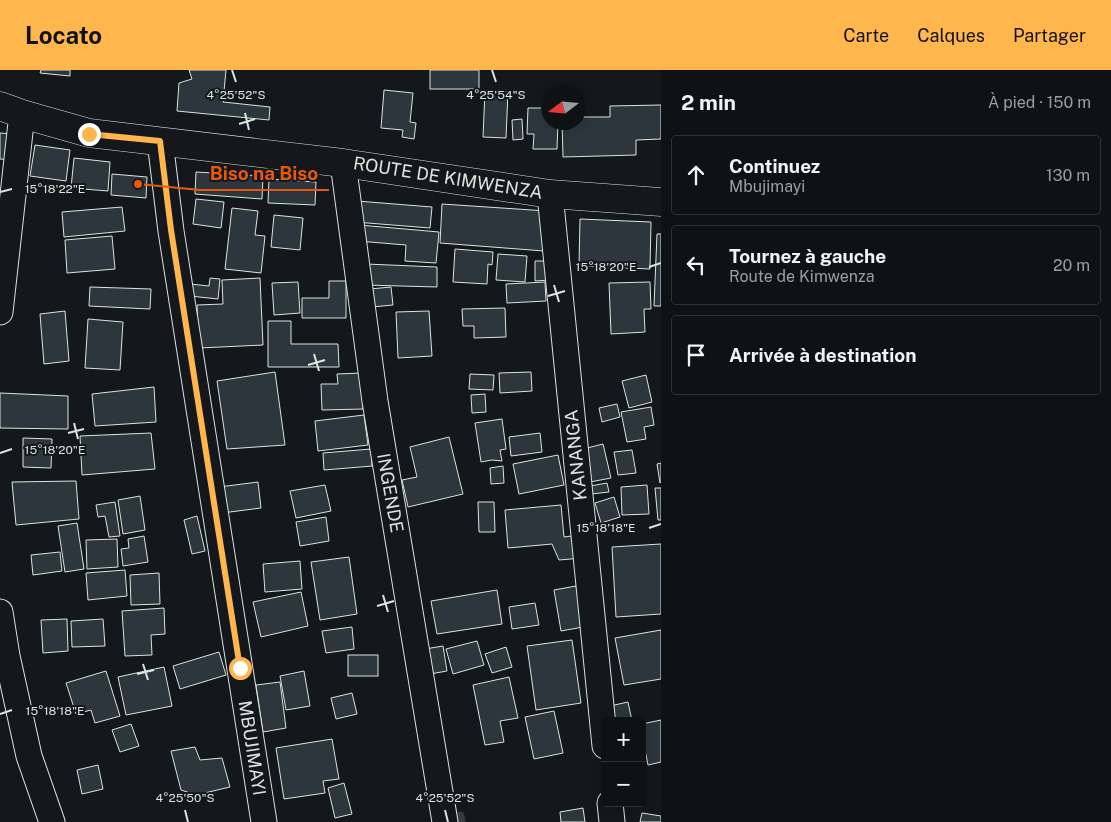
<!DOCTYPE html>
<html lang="fr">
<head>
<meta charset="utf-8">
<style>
	:root { --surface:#0f1215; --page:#181b1e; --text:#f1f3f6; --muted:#9b9ea0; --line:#2f3234; --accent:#ffb74d }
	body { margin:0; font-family:"Public Sans",sans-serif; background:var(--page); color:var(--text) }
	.controls { position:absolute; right:15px; bottom:15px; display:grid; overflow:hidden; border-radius:5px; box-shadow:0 2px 12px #0003 }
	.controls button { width:45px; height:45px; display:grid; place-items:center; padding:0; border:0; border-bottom:1px solid var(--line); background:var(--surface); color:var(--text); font:25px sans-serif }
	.compass { position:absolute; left:541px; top:15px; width:45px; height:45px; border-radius:50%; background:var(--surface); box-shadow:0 2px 12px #0003; rotate:254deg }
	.stop { position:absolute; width:15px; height:15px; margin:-11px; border:4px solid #ffb74d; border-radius:50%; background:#fff }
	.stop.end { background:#ffb74d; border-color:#fff; box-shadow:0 1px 5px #0008 }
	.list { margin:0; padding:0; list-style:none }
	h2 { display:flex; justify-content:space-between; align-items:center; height:65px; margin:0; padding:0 20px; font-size:21px }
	h2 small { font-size:16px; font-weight:400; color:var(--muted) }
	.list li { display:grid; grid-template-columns:32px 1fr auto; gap:15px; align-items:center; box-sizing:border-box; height:80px; margin:0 10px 10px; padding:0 10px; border:1px solid var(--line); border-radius:5px }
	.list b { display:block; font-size:19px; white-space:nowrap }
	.list p { margin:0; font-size:16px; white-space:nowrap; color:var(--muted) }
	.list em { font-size:16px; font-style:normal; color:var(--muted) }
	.icon { flex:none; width:28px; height:28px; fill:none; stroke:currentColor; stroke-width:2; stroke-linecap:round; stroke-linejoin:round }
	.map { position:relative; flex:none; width:661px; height:752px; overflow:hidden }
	header { display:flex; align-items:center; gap:30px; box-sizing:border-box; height:70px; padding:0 25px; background:var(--accent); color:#111 }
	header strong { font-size:24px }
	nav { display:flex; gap:28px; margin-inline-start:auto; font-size:18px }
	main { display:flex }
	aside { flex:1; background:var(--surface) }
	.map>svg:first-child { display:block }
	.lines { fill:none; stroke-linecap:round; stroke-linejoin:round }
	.stream { stroke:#363b3e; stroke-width:9 }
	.building { fill:#2c363c; stroke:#d8e6dc }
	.minor-casing { stroke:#d8e6dc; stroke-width:27 }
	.tertiary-casing { stroke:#d8e6dc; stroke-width:29 }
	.minor { stroke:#14181c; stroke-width:25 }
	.tertiary { stroke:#14181c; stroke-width:28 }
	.route { stroke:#ffb74d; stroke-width:6 }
	.ticks { fill:none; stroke:#d8e6dc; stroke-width:2 }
	.labels { text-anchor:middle; stroke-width:4; stroke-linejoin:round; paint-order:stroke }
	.street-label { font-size:18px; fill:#d8e6dc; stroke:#14181c }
	.ticks-label { font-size:12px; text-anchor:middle; fill:#d8e6dc; stroke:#14181c; stroke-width:4; stroke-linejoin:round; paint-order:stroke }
	.leader { fill:none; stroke:#e8590c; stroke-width:2 }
	.callout-dot { fill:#e8590c; stroke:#14181c; stroke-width:2 }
	.callout-label { font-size:19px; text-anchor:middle; font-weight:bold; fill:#e8590c; stroke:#14181c; stroke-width:4; stroke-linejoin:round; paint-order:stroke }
</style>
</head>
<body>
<header>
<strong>Locato</strong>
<nav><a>Carte</a><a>Calques</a><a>Partager</a></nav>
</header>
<main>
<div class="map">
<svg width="661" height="752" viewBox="0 0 661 752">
	<rect width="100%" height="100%" fill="#14181c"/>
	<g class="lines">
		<path class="stream" d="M460,746L461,752"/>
	</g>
	<g class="building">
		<path d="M41,0H70V6L40,3Z"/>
		<path d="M189,0H226L223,32L270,37L269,50L177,41L179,13L192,9Z"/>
		<rect x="430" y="0" width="49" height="19"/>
		<path d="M384,20L413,23L410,52L416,53L414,69L402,67L403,60L381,58Z"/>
		<path d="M485,21L508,22L506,68L483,67Z"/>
		<path d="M661,35V69L636,70V85L563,87L562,52H578V36H583V47H610V36Z"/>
		<path d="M528,38H548V52H558L557,79H533L534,64H527Z"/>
		<path d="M522,49L523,69L513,70L512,50Z"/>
		<path d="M0,63L14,64L12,90L0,89Z"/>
		<path d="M35,75L70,80L66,111L30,106Z"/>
		<path d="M74,88L110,92L108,121L71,118Z"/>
		<path d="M196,102L263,106L262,129L195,124Z"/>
		<path d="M112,104L147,107L146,128L111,125Z"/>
		<path d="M269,109L316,112L315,135L268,133Z"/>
		<path d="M196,129L224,132L221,158L193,154Z"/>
		<path d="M357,131L432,137L430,158L355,152Z"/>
		<path d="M442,134L547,141L544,181L440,173Z"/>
		<path d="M122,137L125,161L64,167L62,142Z"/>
		<path d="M232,138L258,141L255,165L265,166L261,203L225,199Z"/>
		<path d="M274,145L303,148L300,180L271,177Z"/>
		<path d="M580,149L651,152L650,199L579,196Z"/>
		<path d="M359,155L439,162L436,193L405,191L406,175L358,171Z"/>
		<path d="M657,164H661V236H654Z"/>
		<path d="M112,166L115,199L67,203L65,170Z"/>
		<path d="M455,179L493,182L492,195L488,194L487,214L453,212Z"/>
		<path d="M498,184L527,186L525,212L496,210Z"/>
		<path d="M535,191H549L550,210L535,211Z"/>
		<path d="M366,194L437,197V217L365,215Z"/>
		<path d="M210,208L220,209L218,229L190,226V214L209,216Z"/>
		<path d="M260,208L263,275L199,278L197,235L223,234L222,210Z"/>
		<path d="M329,211H346V248H302V228H329Z"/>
		<path d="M298,212L300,243L274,245L272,213Z"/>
		<path d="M545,212L546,231L507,233L506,214Z"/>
		<path d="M650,212L651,239H644L645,262L611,264L609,213Z"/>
		<path d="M90,217L151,219L150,239L89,236Z"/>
		<path d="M391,217L393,235L372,237L370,219Z"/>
		<path d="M505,238L506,267L474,268V256H463L462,239Z"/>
		<path d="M65,241L69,291L44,294L40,244Z"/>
		<path d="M429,241L432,286L398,288L396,242Z"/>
		<path d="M88,249L123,252L120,300L85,298Z"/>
		<path d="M268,251H291V274H338L339,297H268Z"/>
		<path d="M275,302L285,375L227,379L217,311Z"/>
		<path d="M531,302L532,321L500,323L499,303Z"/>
		<path d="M361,303L363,339L322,340L321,314H338L337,304Z"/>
		<path d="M470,304L494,305L493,320L469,319Z"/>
		<path d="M646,305L652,332L629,338L622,311Z"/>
		<path d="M154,317L156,352L95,356L92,324Z"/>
		<path d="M0,323L68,326V359L0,358Z"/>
		<path d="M485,324L486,342L472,343L471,325Z"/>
		<path d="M617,334L620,347L602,352L599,338Z"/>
		<path d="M651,337L654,355L644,357L646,369L627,372L621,342Z"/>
		<path d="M364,345L368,375L318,381L315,351Z"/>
		<path d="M502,349L506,379L500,380L502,391L492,390L481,392L475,353Z"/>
		<path d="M151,363L155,399L82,405L80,366Z"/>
		<path d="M540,363L542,382L511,386L509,367Z"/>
		<path d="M449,367L463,424L408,437L402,410L417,407L410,377Z"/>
		<path d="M23,368L52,369L51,398L23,397Z"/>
		<path d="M603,374L611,408L590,412L583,379Z"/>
		<path d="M371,379L372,396L324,400L323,383Z"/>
		<path d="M632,380L636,403L618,405L614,382Z"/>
		<path d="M558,385L564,415L519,424L513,394Z"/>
		<path d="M661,393V412L660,413L657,394Z"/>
		<path d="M503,396L504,413L491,414L490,398Z"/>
		<path d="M76,411L79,449L16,455L12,412Z"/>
		<path d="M258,412L261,438L222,443L219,417Z"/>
		<path d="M607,413L609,422L591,424L590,416Z"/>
		<path d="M325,415L331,441L296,448L290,421Z"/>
		<path d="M647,415L649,444L622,445L621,417Z"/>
		<path d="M655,418H661V450H658Z"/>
		<path d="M140,426L145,460L123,464L118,430Z"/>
		<path d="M614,427L620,447L601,453L595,433Z"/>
		<path d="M115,432L120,466L109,467L105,446L98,447L96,435Z"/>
		<path d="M478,432H494L495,462H479Z"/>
		<path d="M561,435L564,467L579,465L582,488L559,490L552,474L508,478L505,440Z"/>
		<path d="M197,446L205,481L192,484L184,450Z"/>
		<path d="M326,447L329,471L300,476L296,452Z"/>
		<path d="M77,453L84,499L65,502L58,456Z"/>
		<path d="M144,466L148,492L123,496L121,479L129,478L128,469Z"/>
		<path d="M117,469L118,497L87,499L86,470Z"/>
		<path d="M661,474V544L616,547L612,477Z"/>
		<path d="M60,482L62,501L33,505L31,485Z"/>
		<path d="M349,487L357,544L320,550L311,492Z"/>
		<path d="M300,491L302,519L265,522L263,494Z"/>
		<path d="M125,500L127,526L88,530L86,503Z"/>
		<path d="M159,503L160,534L131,535L130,505Z"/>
		<path d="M576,516L583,557L561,561L554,520Z"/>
		<path d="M497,520L502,554L437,564L431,531Z"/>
		<path d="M301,522L308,556L261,567L253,532Z"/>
		<path d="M535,533L539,555L512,559L509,537Z"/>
		<path d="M164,538L165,564L151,565L152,585L125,586L122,541Z"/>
		<path d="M67,549L68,581L43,583L41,550Z"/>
		<path d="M103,549L105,576L72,577L71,551Z"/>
		<path d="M352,557L354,579L326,583L322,561Z"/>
		<path d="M661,560V609L624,615L615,568Z"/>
		<path d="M572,570L581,633L536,640L527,576Z"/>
		<path d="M477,571L484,595L453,604L446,579Z"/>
		<path d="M443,576L447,601L430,604L425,579Z"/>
		<path d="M506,577L512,597L492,603L485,584Z"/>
		<path d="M219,582L226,605L180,619L173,596Z"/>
		<rect x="348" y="585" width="30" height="21"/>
		<path d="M164,597L172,636L126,645L118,607Z"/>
		<path d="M106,601L120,646L95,653L91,640L76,644L66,613Z"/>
		<path d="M304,601L310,636L286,640L280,606Z"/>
		<path d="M509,607L518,648L500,651L504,672L485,675L473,615Z"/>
		<path d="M280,612L286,658L263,662L256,615Z"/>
		<path d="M352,623L357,644L336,649L331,628Z"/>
		<path d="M628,632L632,651H614L610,636Z"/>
		<path d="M554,641L563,683L534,689L525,647Z"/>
		<path d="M661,650V692L648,695L642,665V654Z"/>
		<path d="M131,654L139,676L120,682L112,660Z"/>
		<path d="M332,669L339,709L323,711L325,723L284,729L276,678Z"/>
		<path d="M195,677L200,690L222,688L230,717L196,725L181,720L171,681Z"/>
		<path d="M98,695L103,719L82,724L77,700Z"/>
		<path d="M344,713L352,744L335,748L328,718Z"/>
		<path d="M583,738L585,752H561L560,742Z"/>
		<path d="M642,743L661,746V752H640Z"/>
	</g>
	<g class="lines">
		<defs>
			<g id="minor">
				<path d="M160,71L171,161L264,752"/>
				<path d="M343,93L375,331L445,752"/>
				<path d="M550,124L605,676"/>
				<path d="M0,242L22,44"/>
				<path d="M0,542L7,586L29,686L52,752"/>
				<path d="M610,733L612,752"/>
			</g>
			<path id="tertiary" d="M0,36L22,44L89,63L343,93L550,124L661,132"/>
		</defs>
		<use href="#minor" class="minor-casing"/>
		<use href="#tertiary" class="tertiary-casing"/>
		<use href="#minor" class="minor"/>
		<use href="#tertiary" class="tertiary"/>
	</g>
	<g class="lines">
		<path class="route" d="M89,64L160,71L171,160L240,598"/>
	</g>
	<path class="ticks" d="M232,0L236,12M492,0L496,12M245,43L249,60M239,54L255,49M0,122L12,119M649,197L661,193M554,215L559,232M548,226L565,221M314,284L319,301M308,295L325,290M74,353L78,369M68,363L84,359M0,383L12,379M649,458L661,454M383,525L388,542M377,536L394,531M143,594L148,610M137,604L154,600M0,644L12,640M185,740L188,752M445,740L448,752"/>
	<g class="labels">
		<g class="street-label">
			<text transform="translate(448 108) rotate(9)" y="6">ROUTE DE KIMWENZA</text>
			<text transform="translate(576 385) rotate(-96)" y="6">KANANGA</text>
			<text transform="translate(390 423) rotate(80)" y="6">INGENDE</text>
			<text transform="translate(252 678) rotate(81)" y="6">MBUJIMAYI</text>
		</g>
	</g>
	<g class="ticks-label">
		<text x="236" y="29">4°25'52"S</text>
		<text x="496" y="29">4°25'54"S</text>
		<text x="55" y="123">15°18'22"E</text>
		<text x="606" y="201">15°18'20"E</text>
		<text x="55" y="384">15°18'20"E</text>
		<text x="606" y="462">15°18'18"E</text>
		<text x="55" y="645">15°18'18"E</text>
		<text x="185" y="732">4°25'50"S</text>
		<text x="445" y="732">4°25'52"S</text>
	</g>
	<path class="leader" d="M138 114L200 120H329"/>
	<circle class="callout-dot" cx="138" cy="114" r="5"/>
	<g class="callout-label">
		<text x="264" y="110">Biso na Biso</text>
	</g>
</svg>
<div class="controls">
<button>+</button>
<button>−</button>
</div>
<svg class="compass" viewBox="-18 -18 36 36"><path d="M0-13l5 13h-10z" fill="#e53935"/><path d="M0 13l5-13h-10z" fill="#9b9ea0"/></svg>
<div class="stop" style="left:240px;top:598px"></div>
<div class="stop end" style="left:89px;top:64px"></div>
</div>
<aside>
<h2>2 min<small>À pied · 150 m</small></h2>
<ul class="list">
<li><svg class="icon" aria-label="ahead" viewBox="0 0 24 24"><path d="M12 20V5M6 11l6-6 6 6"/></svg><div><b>Continuez</b><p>Mbujimayi</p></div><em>130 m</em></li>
<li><svg class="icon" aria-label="left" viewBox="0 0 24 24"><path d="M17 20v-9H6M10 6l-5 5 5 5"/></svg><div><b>Tournez à gauche</b><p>Route de Kimwenza</p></div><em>20 m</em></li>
<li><svg class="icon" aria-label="arrive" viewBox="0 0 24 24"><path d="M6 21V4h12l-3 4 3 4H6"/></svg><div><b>Arrivée à destination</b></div></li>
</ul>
</aside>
</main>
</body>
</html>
